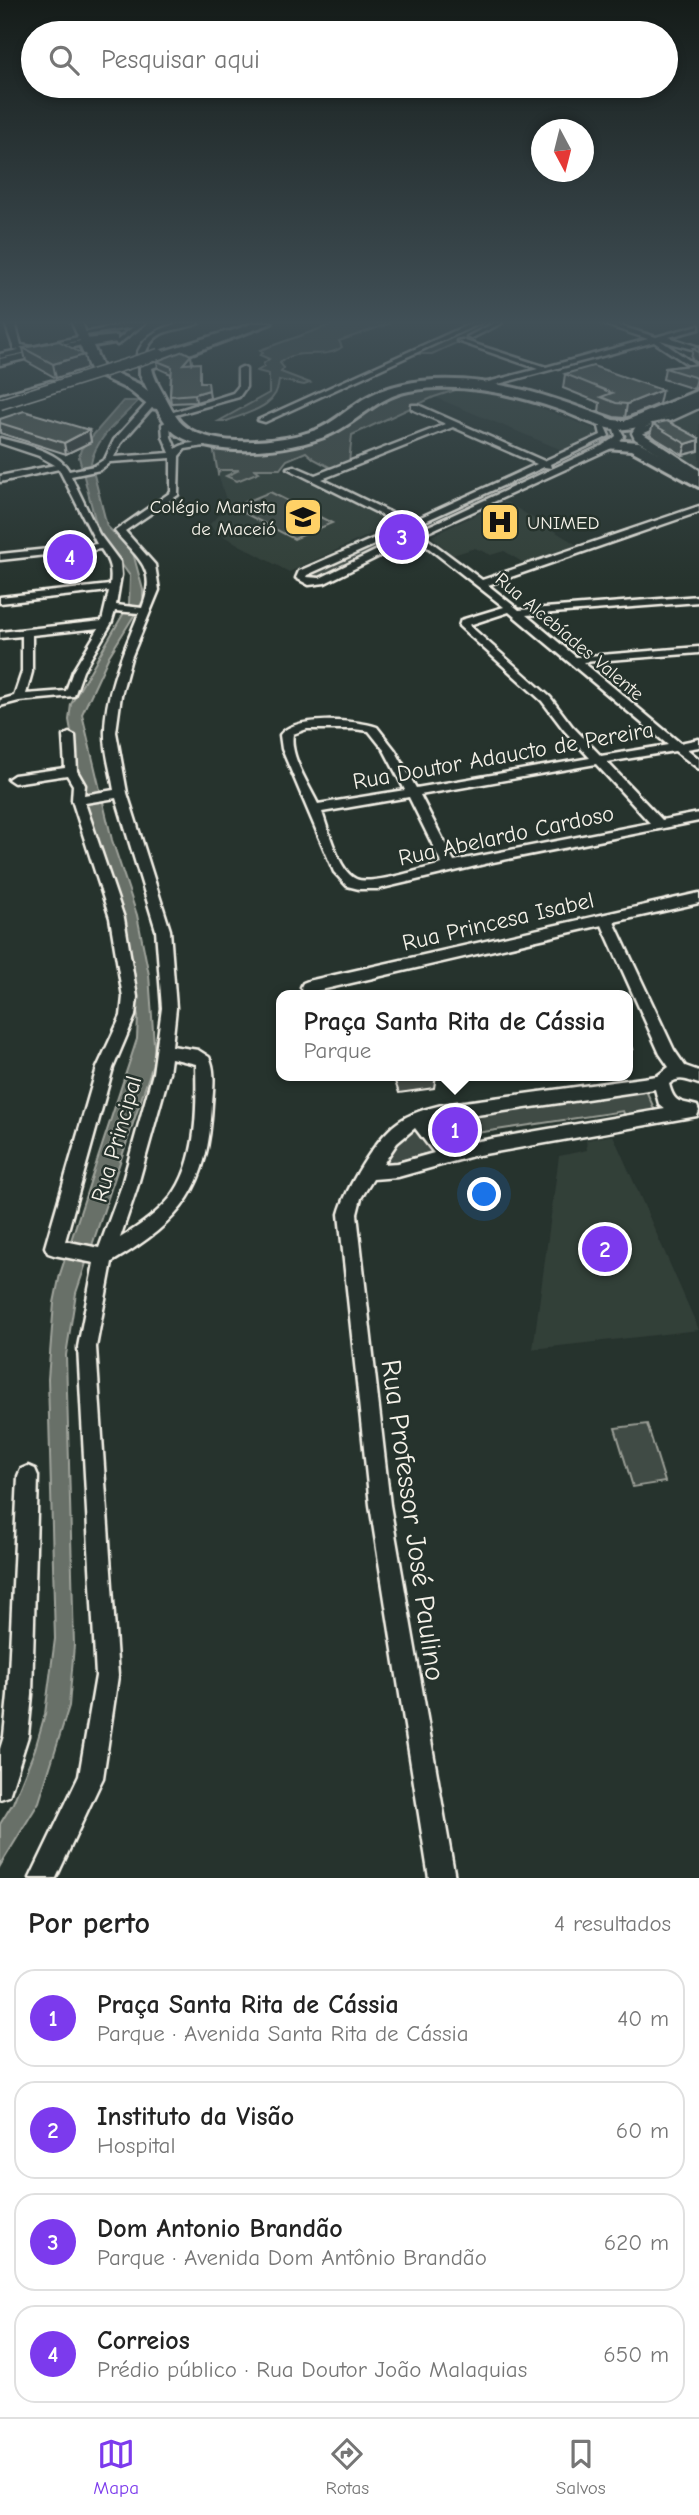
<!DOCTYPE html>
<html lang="pt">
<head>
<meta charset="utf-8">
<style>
	:root { --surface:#fff; --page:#f2f2f2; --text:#222; --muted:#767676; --line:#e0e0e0; --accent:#7c3aed }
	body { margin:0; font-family:"Comic Neue",sans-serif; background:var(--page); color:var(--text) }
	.compass { position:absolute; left:531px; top:119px; width:63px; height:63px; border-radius:50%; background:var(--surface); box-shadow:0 4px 10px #0003; rotate:173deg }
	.you { position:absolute; left:485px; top:1195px; width:24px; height:24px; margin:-18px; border:5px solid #fff; border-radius:50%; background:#1a73e8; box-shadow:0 0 0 10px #1a73e833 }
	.badge { display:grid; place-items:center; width:46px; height:46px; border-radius:50%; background:var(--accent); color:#fff; font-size:23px; font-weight:700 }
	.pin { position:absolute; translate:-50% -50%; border:4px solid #fff; box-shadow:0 2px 7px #0006 }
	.popup { position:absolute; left:276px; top:990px; width:357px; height:91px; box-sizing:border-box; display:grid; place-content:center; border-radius:14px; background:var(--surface); filter:drop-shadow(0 2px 5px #0005); font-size:23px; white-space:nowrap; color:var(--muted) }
	.popup b { font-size:26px; color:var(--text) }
	.popup::after { content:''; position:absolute; left:50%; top:100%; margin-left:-14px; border:14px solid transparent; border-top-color:var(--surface) }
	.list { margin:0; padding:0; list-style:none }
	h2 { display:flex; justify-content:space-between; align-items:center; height:91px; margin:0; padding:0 28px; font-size:30px }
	h2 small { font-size:23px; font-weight:400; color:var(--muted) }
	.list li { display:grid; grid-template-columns:46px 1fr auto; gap:21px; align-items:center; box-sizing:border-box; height:98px; margin:0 14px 14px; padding:0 14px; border:2px solid var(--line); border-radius:21px }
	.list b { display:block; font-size:26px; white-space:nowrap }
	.list p { margin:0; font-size:23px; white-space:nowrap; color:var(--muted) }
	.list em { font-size:23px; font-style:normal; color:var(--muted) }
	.icon { flex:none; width:38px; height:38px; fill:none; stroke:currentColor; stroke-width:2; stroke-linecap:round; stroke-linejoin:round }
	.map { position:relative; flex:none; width:699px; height:1878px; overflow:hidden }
	.search { position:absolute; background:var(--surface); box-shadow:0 4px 10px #0003; left:21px; right:21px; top:21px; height:77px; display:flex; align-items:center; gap:18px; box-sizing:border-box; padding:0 24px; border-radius:38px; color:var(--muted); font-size:26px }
	.sheet { height:539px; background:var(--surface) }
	nav { display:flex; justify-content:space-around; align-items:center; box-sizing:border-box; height:98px; border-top:2px solid var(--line); background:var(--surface); font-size:19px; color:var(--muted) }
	nav a { display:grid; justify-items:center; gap:4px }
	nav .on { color:var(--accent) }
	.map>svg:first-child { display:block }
	.built { fill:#333f39 }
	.green { fill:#414b45; stroke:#9a9e96; stroke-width:2 }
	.water { fill:#676f68; stroke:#9fa39b; stroke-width:2 }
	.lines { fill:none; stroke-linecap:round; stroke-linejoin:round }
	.highway-tunnel { stroke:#455049; stroke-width:14; stroke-dasharray:14 7; stroke-linecap:butt }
	.street-casing { stroke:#f4f1e8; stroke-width:5 }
	.secondary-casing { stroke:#f4f1e8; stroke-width:5 }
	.highway-casing { stroke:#f4f1e8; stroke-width:6 }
	.street { fill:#26332d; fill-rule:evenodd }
	.secondary { fill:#26332d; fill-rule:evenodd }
	.highway { fill:#26332d; fill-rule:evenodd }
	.secondary-bridge-casing { stroke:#f4f1e8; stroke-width:13; stroke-linecap:butt }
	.secondary-bridge { stroke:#26332d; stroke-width:10 }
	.wall { fill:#474f49; stroke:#f4f1e8; stroke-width:2 }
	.shaded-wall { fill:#39403c; stroke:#f4f1e8; stroke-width:2 }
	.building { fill:#525c55; stroke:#f4f1e8; stroke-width:2 }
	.labels { text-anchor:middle; stroke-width:5; stroke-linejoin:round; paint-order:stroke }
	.far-poi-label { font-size:19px; fill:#f4f1e8; stroke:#26332d; text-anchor:end }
	.far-street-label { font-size:19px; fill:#f4f1e8; stroke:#26332d }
	.street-label { font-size:23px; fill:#f4f1e8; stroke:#26332d }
	.near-street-label { font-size:28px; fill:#f4f1e8; stroke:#26332d }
</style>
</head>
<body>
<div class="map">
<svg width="699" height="1878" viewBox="0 0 699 1878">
	<rect width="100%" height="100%" fill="#26332d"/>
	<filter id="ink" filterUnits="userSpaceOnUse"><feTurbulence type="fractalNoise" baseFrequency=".0143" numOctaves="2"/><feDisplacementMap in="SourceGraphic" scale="14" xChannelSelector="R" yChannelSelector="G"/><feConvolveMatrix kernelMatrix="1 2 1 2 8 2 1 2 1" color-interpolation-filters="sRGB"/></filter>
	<g filter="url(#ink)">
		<g class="built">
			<path d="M467,389L516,398L602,432L562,450L434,397L448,392Z"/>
			<path d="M691,412L699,413V475L638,435Z"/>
			<path d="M280,469L399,521L289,572L214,531L210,524L221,513L226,500L218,474L220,470Z"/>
			<path d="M505,501L579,546L527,565L504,551L491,555L475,548L453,555L431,536Z"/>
			<path d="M613,1135L699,1330L533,1349L559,1156L587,1150L586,1140Z"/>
		</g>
		<g class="green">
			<path d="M336,323H391L339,341L342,347C324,361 297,346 280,363L284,368L281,372L310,383L304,385L279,380C278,407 249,412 227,421H219L269,393V374L257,371L264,367L263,364L269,359L260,355L263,353L260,350Z"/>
			<path d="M480,323H500L432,354H411Z"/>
			<path d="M465,387L434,397L352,435L349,462L335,470L314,459L306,452L287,460L280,469H255L259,472L237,481L226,476L239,470H220L218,474L213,446L330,434L397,394L428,388Z"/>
			<path d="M593,443L604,449L323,580H308L307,574Z"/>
			<path d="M270,492L332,523L294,539L233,507Z"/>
			<path d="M644,1086L657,1115L627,1121L623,1111L443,1138L444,1149L385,1165L401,1135L425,1125Z"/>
			<path d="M647,1424L665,1482L633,1487L615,1428Z"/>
		</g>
		<path class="water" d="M123,401H138C120,420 96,437 91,463L107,526L133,553L143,590V601L109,656L82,714L112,840L137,915L149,975L155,1058L76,1293L66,1355L74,1645L69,1706L39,1802L0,1866V1824L13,1803L35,1749L45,1714L55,1639L48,1379L54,1303L60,1274L137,1039L138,1016L128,967L84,806L69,720L71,704L129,604L130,576L98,531L79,457L81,449Z"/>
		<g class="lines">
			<path class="highway-tunnel" d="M604,427L634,441"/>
			<defs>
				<g id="street">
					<path d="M131,323H145L117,345L115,342L133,327L86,335L83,333Z"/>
					<path d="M184,323H199C177,333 156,325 145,354L149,366L142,368L137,354C146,333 162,327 184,323Z"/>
					<path d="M472,323H481L265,422L258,420Z"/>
					<path d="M494,323H502L472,338L467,337Z"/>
					<path d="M600,323H610L656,337L699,325V329L669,337L699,347V351L660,340L699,367V372L654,342L487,387H484V383L538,369L457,341L462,340L546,367L648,339Z"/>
					<path d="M83,336L85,339L0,358V354Z"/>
					<path d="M242,367L246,369V387L239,397L168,417L164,415L233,393L238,387V369Z"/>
					<path d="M51,381H54V385L0,399V395Z"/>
					<path d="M151,399L158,401L121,443L114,457L170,453L163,437L162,424L166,422L170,424L171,437L176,449C183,442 203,441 211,445L185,449L179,456L178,495L125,531L155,565L159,590L131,658L121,695L116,732L127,793L170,930L176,1008L172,1046L198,1050L209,1057C216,1070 213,1090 212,1104C208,1188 183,1220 112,1262L96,1347L118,1676L103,1778L99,1786L56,1878H30L79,1776L96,1676L78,1347L94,1263L54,1255L48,1253L45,1247L97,1068L121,1016L123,997L110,918L72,800L73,785L67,775L14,783L8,779L14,775L65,768L63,736L69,733L75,736L77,771L85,785L84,795L114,790C111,771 104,749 105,730C106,689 124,651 139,613L115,611L111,624L83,671L74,696L19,701L0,706V700L14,696L22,672V636L0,638V632L102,621L109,591L0,603V597L110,585C112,570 110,562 101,549L0,560V554L97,544L59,469L0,482V476L55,465L39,456L0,443V438C21,444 58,450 69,471L94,466L105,459L114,440ZM171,458V492L115,531C138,560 158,568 142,608L116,605L121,575L120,562L99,534L71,476L100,470L110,462ZM99,628L73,671L66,691L26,694L32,672V635ZM116,798L156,930L162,1008L153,1073L121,1188L99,1248L65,1241L113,1068L135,1016L137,997L124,918L85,803ZM171,1058L196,1064C197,1107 198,1161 171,1197C157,1214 138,1227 120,1238L137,1188L169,1073Z"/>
					<path d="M699,403V408L640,435L633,433Z"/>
					<path d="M412,405H418L544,461L601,435L599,427H605L609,436L550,464L551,468L544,467L412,527L404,526L287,468L294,466L315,475L446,424L412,409ZM453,427L537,464L410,522L322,479Z"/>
					<path d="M614,429H620L624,436L614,447L428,532L420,530L608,443L616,436Z"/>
					<path d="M699,506V512L488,585L519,610L699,596V602L526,615L576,657L699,647V653L583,662L680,743L699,739V747L687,749L699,759V769L675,751L607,762L662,820L699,813V821L493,862L378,889H359L347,886L334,872L282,749L280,735C294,715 356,720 377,727L395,750L416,788L590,758L564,730L542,701L459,626L461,620L504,607L416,538L325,583L309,585L296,578L299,571L400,527L403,528V532L307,575L306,577L320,578L410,534L418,532L482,580ZM509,612L668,745L601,756L572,726L550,697L469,625ZM307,729H354L369,731L384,750L405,790L318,804C309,785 289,756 293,734ZM596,764L650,823L454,861L420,795ZM409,797L442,864C425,868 371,886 356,879C339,872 328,829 322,812Z"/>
					<path d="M699,893V903L614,922L674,1050L685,1066L699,1071V1084C688,1081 680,1075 669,1084C674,1104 680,1101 697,1106L699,1111L697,1116L473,1156L398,1177L373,1179L361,1198L357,1214L390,1505L455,1878H429L370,1505L339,1214C346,1188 375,1139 397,1123C410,1113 426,1109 442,1105L657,1076L669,1067L660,1054L602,925L308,993L303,991L301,987L303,983L308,981ZM655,1089L659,1104L665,1109L473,1142L451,1148L429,1122ZM415,1128L434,1153L398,1163L383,1164L397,1143Z"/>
					<path d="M28,1466L35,1469L38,1476L32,1695L28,1736L9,1796L0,1799V1749L4,1736L8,1695L18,1476L21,1469Z"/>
				</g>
				<g id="secondary">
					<path d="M5,323H15L21,345L43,349L80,341L72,323H82L90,343L0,365V359L32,352L14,349Z"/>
					<path d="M228,331L231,332V336L159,357L154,354Z"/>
					<path d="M699,397V404L646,427L642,433L699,470V478L635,439L632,433L638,423Z"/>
				</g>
				<g id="highway">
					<path d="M254,323H272L152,368C154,379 160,387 165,397C171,408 176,420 186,427C216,449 283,442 316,430C331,424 343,413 356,404C375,390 398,384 421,381C489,374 551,396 613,420L625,421L699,390V399C677,409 650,427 626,429C604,432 580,417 560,410C512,393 460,382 409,391C377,397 359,421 331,434C292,452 213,459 176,434C168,428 162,418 157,409L151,408L129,390L91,372L79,343L85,339L117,336V342L93,346L102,367L139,384L148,391L140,374V363Z"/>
					<path d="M611,440L639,442L699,475V487L631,450L606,448L603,445Z"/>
				</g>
			</defs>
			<use href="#street" class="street-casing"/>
			<use href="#secondary" class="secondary-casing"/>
			<use href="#highway" class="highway-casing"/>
			<use href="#street" class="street"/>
			<use href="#secondary" class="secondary"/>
			<use href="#highway" class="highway"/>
			<defs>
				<path id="secondary-bridge" d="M0,404L159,354"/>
			</defs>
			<use href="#secondary-bridge" class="secondary-bridge-casing"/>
			<use href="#secondary-bridge" class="secondary-bridge"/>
		</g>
		<g class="wall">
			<path d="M699,347V386L694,389L663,379L665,368L698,364L691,358L693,348Z"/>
			<path d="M23,348L87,368L56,378L26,361Z"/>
			<path d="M157,361L192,363L191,364L201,382L210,398L196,402L171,403L170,396L171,374L158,368Z"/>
			<path d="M565,374L659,404L625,418L614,417L599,412L600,403L563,388Z"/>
			<path d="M0,419L89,430L91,442L66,454L0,433Z"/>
			<path d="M653,424L699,438L683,455L650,435Z"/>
			<path d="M628,1037L633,1049L628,1061Z"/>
			<path d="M393,1076H436L434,1088L399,1093Z"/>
		</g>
		<g class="shaded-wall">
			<path d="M84,355L87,368L56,378L53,364Z"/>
			<path d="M191,355L192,363L184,372L183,364Z"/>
			<path d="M699,377V386L694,389L697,378Z"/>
			<path d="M209,390L210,398L196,402L195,394Z"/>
			<path d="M662,390L659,404L625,418L627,404Z"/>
			<path d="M89,430L91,442L66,454L64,443Z"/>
			<path d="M699,440V451L683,455L686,444Z"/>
			<path d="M73,538L76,554L75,564L59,566L56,550Z"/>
		</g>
		<g class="building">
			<path d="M59,341L84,355L53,364L23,348Z"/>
			<path d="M699,347V353L693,348Z"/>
			<path d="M183,351L191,355L183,364L200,363V382H208L209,390L195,394L170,396L172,367L157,361Z"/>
			<path d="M699,364V377L697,378L665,368Z"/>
			<path d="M593,366L662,390L627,404L616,403L601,397L612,393L565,374Z"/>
			<path d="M24,411L89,430L64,443L0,423V419Z"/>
			<path d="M667,421L699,438V440L686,444L653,424Z"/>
			<path d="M73,538L72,548L56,550L54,540Z"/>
			<path d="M628,1037L633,1049H628Z"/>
			<path d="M398,1076H431L400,1081Z"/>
		</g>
	</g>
	<linearGradient id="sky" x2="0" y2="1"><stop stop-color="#151c19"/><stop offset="0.55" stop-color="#415057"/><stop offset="1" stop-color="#415057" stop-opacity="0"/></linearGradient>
	<rect width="699" height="586" fill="url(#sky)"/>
	<defs>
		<symbol id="school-square" viewBox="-11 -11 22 22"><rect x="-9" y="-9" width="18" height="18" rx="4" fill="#ffd166" stroke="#26332d"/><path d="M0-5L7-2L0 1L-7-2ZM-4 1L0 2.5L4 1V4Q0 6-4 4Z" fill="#111"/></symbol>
		<symbol id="hospital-square" viewBox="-11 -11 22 22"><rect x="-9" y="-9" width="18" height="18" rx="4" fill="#ffd166" stroke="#26332d"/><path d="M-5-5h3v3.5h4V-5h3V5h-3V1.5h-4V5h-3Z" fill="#111"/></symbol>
	</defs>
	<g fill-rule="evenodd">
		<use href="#school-square" x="281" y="495" width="44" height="44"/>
		<use href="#hospital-square" x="478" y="500" width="44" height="44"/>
	</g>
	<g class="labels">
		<g class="far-poi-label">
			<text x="276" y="513">Colégio Marista<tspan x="276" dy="22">de Maceió</tspan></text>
			<text x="527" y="529" text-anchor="start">UNIMED</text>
		</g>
		<g class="far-street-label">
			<text transform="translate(570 636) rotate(40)" y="7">Rua Alcebíades Valente</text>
		</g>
		<g class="street-label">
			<text transform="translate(503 755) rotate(-10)" y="8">Rua Doutor Adaucto de Pereira</text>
			<text transform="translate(506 835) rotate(-12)" y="8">Rua Abelardo Cardoso</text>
			<text transform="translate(498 921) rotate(-13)" y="8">Rua Princesa Isabel</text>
			<text transform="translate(116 1139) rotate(-74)" y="8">Rua Principal</text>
		</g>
		<g class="near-street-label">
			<text transform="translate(414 1520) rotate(82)" y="10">Rua Professor José Paulino</text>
		</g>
	</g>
</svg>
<svg class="compass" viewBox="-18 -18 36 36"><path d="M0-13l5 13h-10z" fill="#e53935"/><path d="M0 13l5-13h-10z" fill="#767676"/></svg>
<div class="you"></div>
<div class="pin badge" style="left:455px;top:1130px">1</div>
<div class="popup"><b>Praça Santa Rita de Cássia</b>Parque</div>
<div class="pin badge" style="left:605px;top:1249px">2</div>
<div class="pin badge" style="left:402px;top:537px">3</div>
<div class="pin badge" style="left:70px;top:557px">4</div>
<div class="search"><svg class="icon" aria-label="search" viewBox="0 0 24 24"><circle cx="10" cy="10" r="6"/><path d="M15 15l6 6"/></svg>Pesquisar aqui</div>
</div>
<section class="sheet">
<h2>Por perto<small>4 resultados</small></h2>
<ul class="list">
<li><span class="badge">1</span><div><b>Praça Santa Rita de Cássia</b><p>Parque · Avenida Santa Rita de Cássia</p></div><em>40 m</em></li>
<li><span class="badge">2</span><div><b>Instituto da Visão</b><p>Hospital</p></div><em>60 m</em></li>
<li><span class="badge">3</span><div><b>Dom Antonio Brandão</b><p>Parque · Avenida Dom Antônio Brandão</p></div><em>620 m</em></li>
<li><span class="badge">4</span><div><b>Correios</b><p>Prédio público · Rua Doutor João Malaquias</p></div><em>650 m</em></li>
</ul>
</section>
<nav>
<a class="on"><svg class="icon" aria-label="map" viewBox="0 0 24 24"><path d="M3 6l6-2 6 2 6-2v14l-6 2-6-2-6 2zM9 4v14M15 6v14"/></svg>Mapa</a>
<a><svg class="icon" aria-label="directions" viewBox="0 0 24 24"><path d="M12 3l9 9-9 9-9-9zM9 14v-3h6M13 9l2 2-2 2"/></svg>Rotas</a>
<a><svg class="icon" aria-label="saved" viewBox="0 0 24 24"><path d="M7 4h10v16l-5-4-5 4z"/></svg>Salvos</a>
</nav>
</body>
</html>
